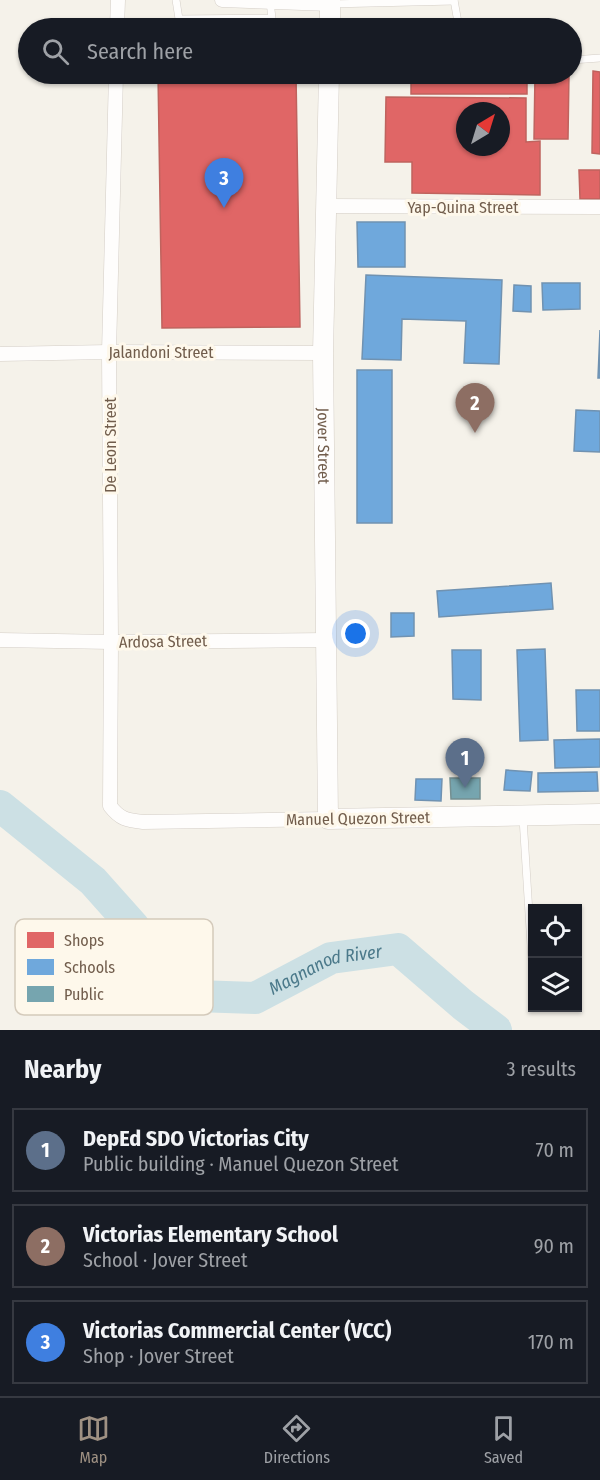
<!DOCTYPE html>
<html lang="en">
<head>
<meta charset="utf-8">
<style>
	:root { --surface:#171b24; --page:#20242c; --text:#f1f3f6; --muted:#9ea1a6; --line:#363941; --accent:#9f9183 }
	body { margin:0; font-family:"Fira Sans Condensed",sans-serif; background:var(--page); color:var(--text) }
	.controls { position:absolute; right:18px; bottom:18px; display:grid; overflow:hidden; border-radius:0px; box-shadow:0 2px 4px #0004 }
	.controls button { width:54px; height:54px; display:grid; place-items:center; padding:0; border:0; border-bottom:2px solid var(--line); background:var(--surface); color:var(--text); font:30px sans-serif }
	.compass { position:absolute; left:456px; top:102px; width:54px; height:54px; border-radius:50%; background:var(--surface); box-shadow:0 2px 4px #0004; rotate:38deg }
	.you { position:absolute; left:356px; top:634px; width:21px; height:21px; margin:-15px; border:4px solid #fff; border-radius:50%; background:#1a73e8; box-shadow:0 0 0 9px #1a73e833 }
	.badge { display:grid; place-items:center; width:39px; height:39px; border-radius:50%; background:var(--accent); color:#fff; font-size:20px; font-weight:700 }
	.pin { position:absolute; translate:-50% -50px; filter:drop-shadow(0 2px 3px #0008) }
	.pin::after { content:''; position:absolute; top:32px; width:21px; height:18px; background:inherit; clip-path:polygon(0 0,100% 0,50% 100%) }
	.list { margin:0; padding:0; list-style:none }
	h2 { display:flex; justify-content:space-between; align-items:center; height:78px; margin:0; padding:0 24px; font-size:26px }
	h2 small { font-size:20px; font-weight:400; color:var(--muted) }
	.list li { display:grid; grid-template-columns:39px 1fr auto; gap:18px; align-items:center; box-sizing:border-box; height:84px; margin:0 12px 12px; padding:0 12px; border:2px solid var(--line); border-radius:0px }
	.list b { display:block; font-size:22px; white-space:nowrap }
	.list p { margin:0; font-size:20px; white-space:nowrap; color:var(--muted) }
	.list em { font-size:20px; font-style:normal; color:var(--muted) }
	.icon { flex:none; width:33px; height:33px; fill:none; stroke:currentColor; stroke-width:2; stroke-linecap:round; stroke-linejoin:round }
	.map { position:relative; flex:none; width:600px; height:1030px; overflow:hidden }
	.search { position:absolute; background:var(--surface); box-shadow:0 2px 4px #0004; left:18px; right:18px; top:18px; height:66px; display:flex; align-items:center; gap:15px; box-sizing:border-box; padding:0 21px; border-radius:33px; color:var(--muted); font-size:22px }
	.sheet { height:366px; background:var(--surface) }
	nav { display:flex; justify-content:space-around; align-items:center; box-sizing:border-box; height:84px; border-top:2px solid var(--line); background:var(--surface); font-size:16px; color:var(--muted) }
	nav a { display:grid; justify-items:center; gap:3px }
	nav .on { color:var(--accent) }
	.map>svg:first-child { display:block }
	.shops { fill:#e06666; stroke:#bf635e; stroke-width:1.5; fill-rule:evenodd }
	.schools { fill:#6fa8dc; stroke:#7092b1; stroke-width:1.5 }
	.public { fill:#76a5af; stroke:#748f91; stroke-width:1.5 }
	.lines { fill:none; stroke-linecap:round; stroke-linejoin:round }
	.river { stroke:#cce0e4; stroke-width:32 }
	.lane-casing { stroke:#d4cec7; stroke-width:8 }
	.street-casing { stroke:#d4cec7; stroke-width:15 }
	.secondary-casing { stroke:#d4cec6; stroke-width:21 }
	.lane { stroke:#fefdfc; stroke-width:7 }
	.street { stroke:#fefdfc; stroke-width:14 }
	.secondary { stroke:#fefdfc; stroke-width:20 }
	.labels { text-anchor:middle; stroke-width:6; stroke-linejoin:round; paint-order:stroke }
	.street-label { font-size:16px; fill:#715d4c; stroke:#fef8eb }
	.water-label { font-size:18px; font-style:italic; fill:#4b798a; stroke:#fef8eb }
	.key { fill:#fef8eb; stroke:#d4cabb; stroke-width:1.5 }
	.key-label { font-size:16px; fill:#715d4c }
</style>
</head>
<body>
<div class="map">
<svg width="600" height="1030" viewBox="0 0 600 1030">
	<rect width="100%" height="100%" fill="#f5f2ea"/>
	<g class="shops">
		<path d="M593,71L600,72V154L592,153Z"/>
		<path d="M158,74H296L300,327L162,328Z"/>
		<rect x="411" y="74" width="116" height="20"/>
		<path d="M535,74H569L568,139H534Z"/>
		<path d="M386,97L526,98V142L540,141V195L412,193V162H385ZM465,111H501V147H465Z"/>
		<path d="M579,170H600V199H580Z"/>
	</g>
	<g class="schools">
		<path d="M357,222H405V267H358Z"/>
		<path d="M366,275L502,280L499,364L464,363L466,321L402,319L401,360L362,359Z"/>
		<path d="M542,283H580V309L543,310Z"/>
		<path d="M514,285L531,286V312L513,311Z"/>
		<path d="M600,330V378H598Z"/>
		<rect x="357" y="370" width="35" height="153"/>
		<path d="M576,410L600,411V452L574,451Z"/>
		<path d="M551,583L553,609L439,617L437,591Z"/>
		<path d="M391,613H414V636L391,637Z"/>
		<path d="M545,649L548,740L520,741L517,650Z"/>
		<path d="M452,650H481V700L453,699Z"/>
		<path d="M576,690H600V731H577Z"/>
		<path d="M600,739V767L555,768L554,740Z"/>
		<path d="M506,770L532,772L530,791L504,790Z"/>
		<path d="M597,772L598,791L538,792V773Z"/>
		<path d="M416,779H442L441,801L415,800Z"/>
	</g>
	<path class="public" d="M450,778H480V799H451Z"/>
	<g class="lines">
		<path class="river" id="s1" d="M0,806L93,881L134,927L143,966L196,996L255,998L331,958L398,949L463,1005L496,1030"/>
		<defs>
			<g id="lane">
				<path d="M176,0L179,19L272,18L270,2"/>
				<path d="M454,0L459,28"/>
				<path d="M330,4L454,1"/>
				<path d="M572,60L600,58"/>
				<path d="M523,818L532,961"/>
			</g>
			<g id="street">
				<path d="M222,0L330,4"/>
				<path d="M117,28L118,0"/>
				<path d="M116,74L109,352L111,642L110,806C120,819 126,820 143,822L328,819"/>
				<path d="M327,206L600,207"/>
				<path d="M0,354L109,352L323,353"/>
				<path d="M0,640L111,642L326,640"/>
			</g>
			<g id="secondary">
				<path d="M330,28V0"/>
				<path id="s2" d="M329,74L323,353L328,819L600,814"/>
			</g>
		</defs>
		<use href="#lane" class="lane-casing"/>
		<use href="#street" class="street-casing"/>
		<use href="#secondary" class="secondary-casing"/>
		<use href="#lane" class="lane"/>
		<use href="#street" class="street"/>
		<use href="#secondary" class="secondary"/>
	</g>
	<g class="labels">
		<g class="street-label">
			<text x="463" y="213">Yap-Quina Street</text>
			<text x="161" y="358">Jalandoni Street</text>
			<text transform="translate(110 445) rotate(-90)" y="6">De Leon Street</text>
			<text dy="6" stroke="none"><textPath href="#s2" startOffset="372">Jover Street</textPath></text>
			<text transform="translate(163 641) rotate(-1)" y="6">Ardosa Street</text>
			<text transform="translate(358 818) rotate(-1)" y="6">Manuel Quezon Street</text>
		</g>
		<g class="water-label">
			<text dy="6" stroke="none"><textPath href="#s1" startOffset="418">Magnanod River</textPath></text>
		</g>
	</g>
	<rect x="15" y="919" width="198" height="96" rx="9" class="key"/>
	<rect x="27" y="932" width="27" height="16" fill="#e06666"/>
	<rect x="27" y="959" width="27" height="16" fill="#6fa8dc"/>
	<rect x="27" y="986" width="27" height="16" fill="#76a5af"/>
	<g class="key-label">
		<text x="64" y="946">Shops</text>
		<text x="64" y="973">Schools</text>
		<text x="64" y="1000">Public</text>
	</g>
</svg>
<div class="controls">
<button><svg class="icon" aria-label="locate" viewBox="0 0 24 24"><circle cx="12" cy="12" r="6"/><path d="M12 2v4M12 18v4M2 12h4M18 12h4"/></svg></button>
<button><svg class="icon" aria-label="layers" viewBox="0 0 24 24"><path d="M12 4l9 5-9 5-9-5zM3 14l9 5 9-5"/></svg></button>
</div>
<svg class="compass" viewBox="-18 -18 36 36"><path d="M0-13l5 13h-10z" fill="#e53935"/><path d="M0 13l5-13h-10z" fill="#9ea1a6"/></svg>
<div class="you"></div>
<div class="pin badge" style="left:465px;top:788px;background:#5c6f8a">1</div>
<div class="pin badge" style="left:475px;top:433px;background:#8d6e63">2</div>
<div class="pin badge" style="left:224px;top:208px;background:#3f7fe0">3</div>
<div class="search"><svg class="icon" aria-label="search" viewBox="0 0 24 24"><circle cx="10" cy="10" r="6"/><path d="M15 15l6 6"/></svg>Search here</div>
</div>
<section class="sheet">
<h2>Nearby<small>3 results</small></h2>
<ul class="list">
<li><span class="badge" style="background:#5c6f8a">1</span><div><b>DepEd SDO Victorias City</b><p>Public building · Manuel Quezon Street</p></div><em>70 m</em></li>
<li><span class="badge" style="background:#8d6e63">2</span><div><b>Victorias Elementary School</b><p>School · Jover Street</p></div><em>90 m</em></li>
<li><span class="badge" style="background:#3f7fe0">3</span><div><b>Victorias Commercial Center (VCC)</b><p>Shop · Jover Street</p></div><em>170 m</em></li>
</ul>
</section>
<nav>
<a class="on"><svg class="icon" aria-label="map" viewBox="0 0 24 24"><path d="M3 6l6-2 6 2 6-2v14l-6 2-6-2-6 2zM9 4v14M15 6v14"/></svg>Map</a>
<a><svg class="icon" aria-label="directions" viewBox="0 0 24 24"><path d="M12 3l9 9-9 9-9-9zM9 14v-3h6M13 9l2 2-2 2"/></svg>Directions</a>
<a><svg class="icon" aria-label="saved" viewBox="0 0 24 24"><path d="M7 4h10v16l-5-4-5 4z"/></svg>Saved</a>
</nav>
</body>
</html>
